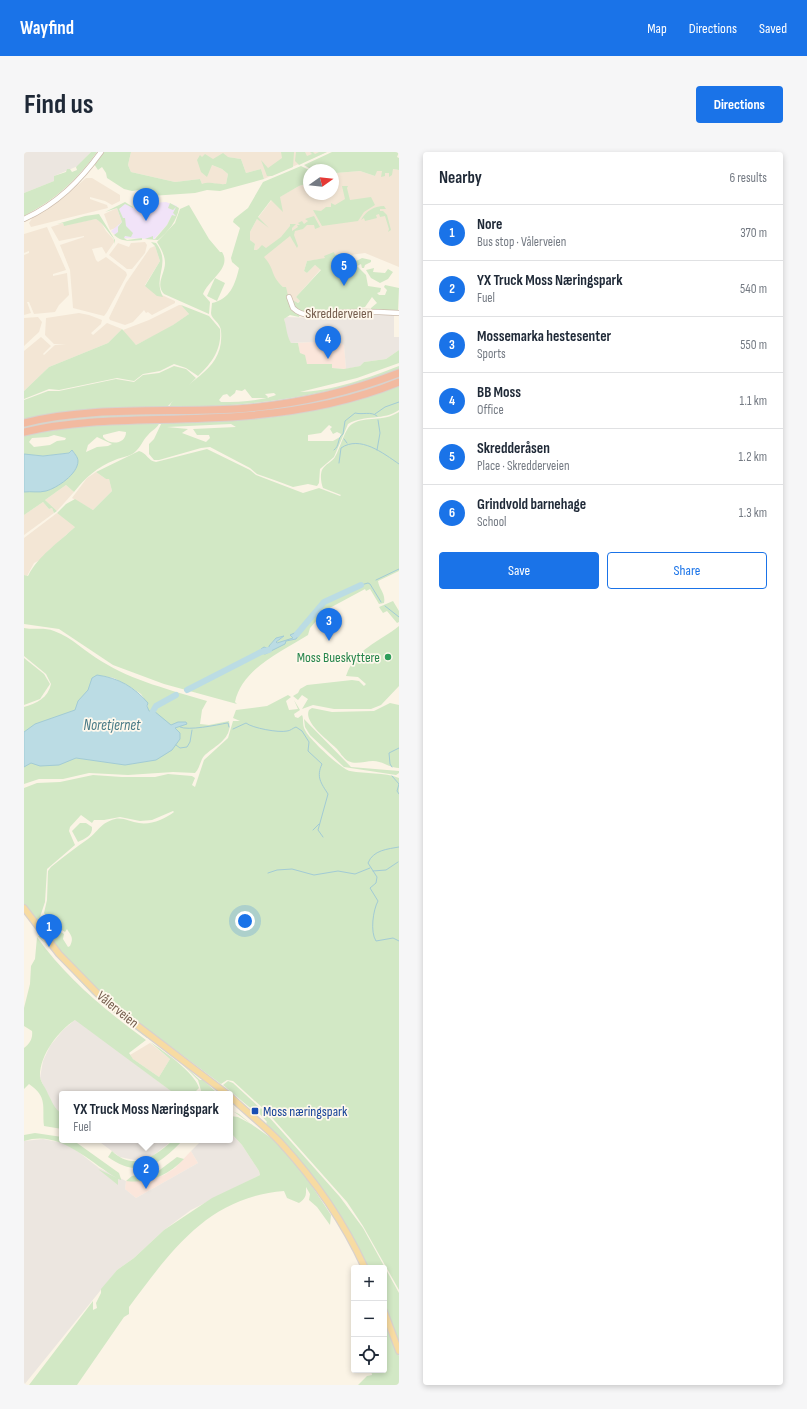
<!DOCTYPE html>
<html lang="en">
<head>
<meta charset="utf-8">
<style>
	:root { --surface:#fff; --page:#f6f6f7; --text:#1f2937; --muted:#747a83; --line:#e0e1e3; --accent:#1a73e8 }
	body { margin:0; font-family:"Sofia Sans Condensed",sans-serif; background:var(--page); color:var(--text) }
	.controls { position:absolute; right:12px; bottom:12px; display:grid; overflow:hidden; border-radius:4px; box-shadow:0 2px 6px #0003 }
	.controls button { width:36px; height:36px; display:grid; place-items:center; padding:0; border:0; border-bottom:1px solid var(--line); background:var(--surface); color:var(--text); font:20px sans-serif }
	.compass { position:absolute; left:279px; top:12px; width:36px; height:36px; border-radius:50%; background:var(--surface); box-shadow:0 2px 6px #0003; rotate:75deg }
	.you { position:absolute; left:221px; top:769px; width:14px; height:14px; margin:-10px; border:3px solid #fff; border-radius:50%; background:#1a73e8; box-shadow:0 0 0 6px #1a73e833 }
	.badge { display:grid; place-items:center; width:26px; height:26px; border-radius:50%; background:var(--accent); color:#fff; font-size:13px; font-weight:700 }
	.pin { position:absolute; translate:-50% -33px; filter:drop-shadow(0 1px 2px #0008) }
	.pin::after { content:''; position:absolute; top:21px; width:14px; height:12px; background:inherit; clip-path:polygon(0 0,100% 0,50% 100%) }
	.popup { position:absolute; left:35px; top:939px; width:174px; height:52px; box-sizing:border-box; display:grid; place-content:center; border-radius:4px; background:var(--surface); filter:drop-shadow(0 1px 3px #0005); font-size:13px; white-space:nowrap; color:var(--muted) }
	.popup b { font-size:15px; color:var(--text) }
	.popup::after { content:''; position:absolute; left:50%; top:100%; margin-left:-8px; border:8px solid transparent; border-top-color:var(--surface) }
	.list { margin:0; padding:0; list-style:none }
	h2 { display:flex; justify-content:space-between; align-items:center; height:52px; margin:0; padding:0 16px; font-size:17px }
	h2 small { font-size:13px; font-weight:400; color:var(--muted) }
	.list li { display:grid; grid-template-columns:26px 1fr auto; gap:12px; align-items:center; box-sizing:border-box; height:56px; padding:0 16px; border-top:1px solid var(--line) }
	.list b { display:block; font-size:15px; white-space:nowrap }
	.list p { margin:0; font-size:13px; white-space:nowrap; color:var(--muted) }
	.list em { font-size:13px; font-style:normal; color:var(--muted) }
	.actions { display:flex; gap:8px; padding:12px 16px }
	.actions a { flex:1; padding:9px 0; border:1px solid var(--accent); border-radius:4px; text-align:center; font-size:14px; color:var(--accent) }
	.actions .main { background:var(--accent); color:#fff }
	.icon { flex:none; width:22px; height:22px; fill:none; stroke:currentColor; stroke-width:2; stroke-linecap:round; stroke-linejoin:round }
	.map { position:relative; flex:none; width:375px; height:1233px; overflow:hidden; border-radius:4px }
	header { display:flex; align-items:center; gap:24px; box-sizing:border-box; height:56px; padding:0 20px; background:var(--accent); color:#fff }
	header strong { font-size:19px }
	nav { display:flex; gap:22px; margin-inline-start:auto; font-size:14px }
	.intro { display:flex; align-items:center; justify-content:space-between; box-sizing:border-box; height:96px; padding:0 24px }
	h1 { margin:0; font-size:28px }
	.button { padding:10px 18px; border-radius:4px; background:var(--accent); color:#fff; font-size:14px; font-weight:700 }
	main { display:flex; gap:24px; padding:0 24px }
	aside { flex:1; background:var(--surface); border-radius:4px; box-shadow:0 2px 6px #0003 }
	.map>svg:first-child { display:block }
	.residential { fill:#f3e6d5 }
	.commercial { fill:#fbe6db }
	.industrial { fill:#ece6e0 }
	.education { fill:#f1e3f8 }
	.green { fill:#d2e8c5; fill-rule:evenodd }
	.water { fill:#bbdce4; stroke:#a2cbd5 }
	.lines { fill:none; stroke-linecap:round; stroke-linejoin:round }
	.stream { stroke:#a2cbd5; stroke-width:1 }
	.river { stroke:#bbdce4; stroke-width:6 }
	.tertiary-casing { stroke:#cdbcad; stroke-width:6 }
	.primary-casing { stroke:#d8d1cd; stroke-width:8 }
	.motorway-casing { stroke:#d8d1cd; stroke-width:9 }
	.tertiary { stroke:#fff; stroke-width:4.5 }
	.primary { stroke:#f7dba2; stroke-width:5.5 }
	.motorway { stroke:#f2baa0; stroke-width:7 }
	.leisure-dot { fill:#2e9e5b; stroke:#fef8ec; stroke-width:1.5 }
	.transit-dot { fill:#1a4fb4; stroke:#fef8ec; stroke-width:1.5 }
	.labels { text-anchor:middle; stroke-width:3.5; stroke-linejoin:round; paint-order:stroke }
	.street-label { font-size:14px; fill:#745c4c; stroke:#fef8ec }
	.leisure-label { font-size:14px; fill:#27864d; stroke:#fef8ec; text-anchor:end }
	.transit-label { font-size:14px; fill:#164399; stroke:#fef8ec; text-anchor:start }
	.water-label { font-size:15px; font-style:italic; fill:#477985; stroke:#fef8ec }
</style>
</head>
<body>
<header>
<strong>Wayfind</strong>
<nav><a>Map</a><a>Directions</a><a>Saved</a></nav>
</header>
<div class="intro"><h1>Find us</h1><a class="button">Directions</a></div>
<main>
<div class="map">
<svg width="375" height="1233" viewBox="0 0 375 1233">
	<rect width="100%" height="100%" fill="#fbf4e6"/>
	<g class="residential">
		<path d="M107,0H303L240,27L237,17L222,21L217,7L204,5L188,13L198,17L204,22L202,32L195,33L189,31L178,32L176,27L151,30L107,20L104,13Z"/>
		<path d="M369,17L375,18V115L341,101L283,109L280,119L283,121L291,113L297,117L272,145L276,149L273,151L269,155L268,153L266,154L259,135L248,125L235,95L234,98H230L231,93L226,88V80L233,67L249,46L257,44L275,34L285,31V42H309V26L312,25L311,21L336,19L351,24L352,19Z"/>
		<path d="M62,26H68L96,43V49L88,53L81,49L66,45V47L83,53L84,56L7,75L5,71L9,65L40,45Z"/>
		<path d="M93,56L98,70L92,76L86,78L80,62Z"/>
		<path d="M72,67L77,70L82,79L91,89L82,102L78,95L68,97L72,108L74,110L82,105L102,120L103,123L83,160L80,164L49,156L46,118L36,93L60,85V84L35,89L27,75L39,71L40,73Z"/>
		<path d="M23,75L42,118L29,122V124L43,121L45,143L35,153L31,160L10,162L5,150H3L7,161L0,163V103L5,101V99L0,101V82Z"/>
		<path d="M121,90L123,93L121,101L108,117H103L85,103L94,91L105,95L107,91Z"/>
		<path d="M131,94L136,109L121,133L127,138L151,149V151L128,163L124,160L122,161L120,158L109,170L101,173L86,168L85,166L102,131L126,96Z"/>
		<path d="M155,153H157L165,162L145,176L112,193L101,182L99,178L125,168Z"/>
		<path d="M55,161L65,163L78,168L77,172L67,181L69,183L83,171L98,177L84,191L25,215L0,239V199L17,185L27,194L19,202L20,203L31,193L42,192H30L21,183L22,166Z"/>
		<path d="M0,166L14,165L18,170L15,180L0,194Z"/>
		<path d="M72,320L82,327H85L88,339L69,358L48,346L63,326Z"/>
		<path d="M42,333L50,340L33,359L21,348Z"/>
		<path d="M19,350L25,357L28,356L30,361L0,383V363Z"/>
		<path d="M33,361L52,374L23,400L18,407L10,411L3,424L0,423V386Z"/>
		<path d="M126,891L146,907L135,925L109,907L106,903Z"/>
	</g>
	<g class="commercial">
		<path d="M301,189H313L320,193L322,217L308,216V213L283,212L276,201L274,191Z"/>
		<path d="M167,999L174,1011L112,1046L101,1037L102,1029H122L140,1023L151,1016Z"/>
	</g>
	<g class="industrial">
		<path d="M0,0H67L54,14L30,24V29L0,41Z"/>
		<path d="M320,162L370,163V185H375V198L362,207L340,210L336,214L322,217L320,193L313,189L267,191L263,184L260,167L263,165L292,166Z"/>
		<path d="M51,868H53L151,942H38V962L30,956L16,926L17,920L19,909L26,894L39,878Z"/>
		<path d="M206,980L218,993L235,1019L236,1023L167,1058L140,1078L110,1106L93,1118L0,1233V989L19,987L39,991L52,998L75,1016L102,1029L101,1037L112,1046L174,1011L167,999L178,988H206Z"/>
		<path d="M73,988H149L126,1006L115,1009L96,1005Z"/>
	</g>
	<path class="education" d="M142,50L153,54V61L152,64L148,63L143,73L130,87L94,86L87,79L98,70L93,56L100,51L109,56L131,57L130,51Z"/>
	<g class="green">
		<path d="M67,0H73C52,29 32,47 0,64V41L30,29V24L42,20L43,17H46L48,20L53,18L52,15Z"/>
		<path d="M79,0H107L104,13L107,20L151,30L176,27L178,32C187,29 193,33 202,32L204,22L198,17L188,13L183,25L177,20L173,8L176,3L178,5L181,2L189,7L199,1L204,5L217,7L222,21L237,17L240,27L196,39L183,38L171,41L127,44L122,43L115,38L108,39L100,37L83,26L82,21L78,15L74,18L70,12Z"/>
		<path d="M257,0H270L269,15L248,24H243L237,8L244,16L258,6Z"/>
		<path d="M272,0H281L283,4L288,2L286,0H289L291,2L295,0H303L275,13L271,9Z"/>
		<path d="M308,0H375L373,5L375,6V18L369,17L368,23L365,25V21H361V24L357,25L358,19H353L351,24L336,19L312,21V25L309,26V18H288L280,13Z"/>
		<path d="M277,14L285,18V31L275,34L256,45L259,60L247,48L234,65L245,76L233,67L226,80V88L231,92L230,98H233L238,93L242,96L257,85L266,74V72H272L268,76V79L274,75L273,73H276L274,71L278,69L280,72L284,69L281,67L290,64L296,75L291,77L290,73H283L279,77L271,79L270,83L274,94L273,96L266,84L240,105C251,117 246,123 259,135H262L267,156L276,162L275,165L266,163L260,167C263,176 262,182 267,191H274L276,201L281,203L283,212H308V216L320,217L336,214L340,210L362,207L375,198V211L333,226L276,240C305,240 347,225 375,214V217C300,246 224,255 145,255C160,226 201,221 197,179C197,171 187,167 187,161L188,151C206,147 211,133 215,116L208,110L207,106L216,76L209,70L210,67L224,56L239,30ZM221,237L228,246H245L241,242L250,241L252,243C236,249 216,250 197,250L195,248L199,243L203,242L206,245L211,241L212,238L218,239Z"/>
		<path d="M318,34H324L323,36L326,48L347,45L351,53L340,60L334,69L298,74L289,58L297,59L302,55H307V51L311,53L321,47Z"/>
		<path d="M101,50L109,55V56L101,52L95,57L99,66H101L102,74L109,81L107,85L101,84L100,86L103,88L118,86V88C104,89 95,91 86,78L90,83L94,80V75L98,70L93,56L81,60Z"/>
		<path d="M146,51L155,56C153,69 144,80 134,88L121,87L129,84V87H131L143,73L148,63L152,64L149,61L152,55L149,58L144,56Z"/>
		<path d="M165,53L185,87L196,100H198C208,116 185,127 179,142L186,150L185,162L140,142C131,132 141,122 141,111C141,104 137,96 133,90L151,71L156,57Z"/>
		<path d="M360,54L362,57H356V59H359L363,63L367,78L364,80L365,77L361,64L356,65L355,62L352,63L353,66L341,69L340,66L337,68C342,59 350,54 360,54Z"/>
		<path d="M75,62L91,88L90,92V87C84,80 79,71 72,67L40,74L39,71L33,72L61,64Z"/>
		<path d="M127,90L132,91C148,112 128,124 139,145L133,144L121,134L136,109L131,94Z"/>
		<path d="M310,100L311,103L319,101L318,103C325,109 330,111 338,106L347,108V110L341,113L340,116H338L337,112L333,114L342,123L344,134L357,136L356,140L353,141L355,143H361L363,138L360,135L361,133L375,136L374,159H347V156L353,151L348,145L341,155L334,156L332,158L283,162L270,156L268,148L274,151L276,149L272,145L297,118L291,113L283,121L280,119L283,109L301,106L300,104Z"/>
		<path d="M350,116L349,120L361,121L364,117L369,120L364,127L356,131L347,126L342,118Z"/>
		<path d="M191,126L201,131L193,149L183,144Z"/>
		<path d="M157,153L185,164L196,177C198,197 188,211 174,224L162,216L150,212L136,219L119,222L110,229L93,226L35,238L25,237L0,247V239L25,215L84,191L98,177L112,193L149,173L165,162Z"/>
		<path d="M150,214L162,217L172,226L143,255L61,258L0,267V248L24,239H35L92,227L110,230L119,223L135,221Z"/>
		<path d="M375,223V227L320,246L252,259L144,265L147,261L228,258Z"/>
		<path d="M375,234V258C360,269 341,262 324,272L310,305L296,317L295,331L293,334L284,332L269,335L253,329L233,322L226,316L186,295L177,296L135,308H130L125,302V292L130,287L138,270C189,270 240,269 290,258C319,252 347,242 375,234ZM207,272L212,275L169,277L173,283H185L186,286L182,290L158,281L164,277L143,275ZM305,273L308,275L306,277L309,282L313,280L317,282L316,285L309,289H284V283L297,281Z"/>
		<path d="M375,260V419L354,429C355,437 362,442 360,451L355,452L346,437L342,439L341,437L302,458L286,476L284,483C259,499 218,516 211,550L213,552L140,532L89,513L35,477L0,472V423L4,424C14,404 35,390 51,375L33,361L42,352L51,347L69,358L88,339L85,327H82L72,320L115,299C123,301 124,309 132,310L183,297L226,318L232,323L279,341L295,336L316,344L317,343L299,336C297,331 296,323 298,318C301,312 308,310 311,305C316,297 321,276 328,272C344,263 357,271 375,260ZM267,483H275L272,487L262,489L241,502L237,499L241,495L245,497V494L252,486L260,484L252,490C255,492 265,488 269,486Z"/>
		<path d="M141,261L139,265L64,267L0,277V273L52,264Z"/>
		<path d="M136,270C133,277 128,278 124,283C118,289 117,295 111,300C105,305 97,305 91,308C73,315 61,326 50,340L42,333L21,348L33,359L30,361L28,356L25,357L19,350L0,363V336L28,337L45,301L19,304L0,303V283L64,273ZM95,279L102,280C102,292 86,294 79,285V283ZM30,283L42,286L41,288L33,289L26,293L10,295L5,290L8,286L24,285ZM73,285L88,292L84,294L73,295L62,300L64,293Z"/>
		<path d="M369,449L375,459V470L373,471L363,459L359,461L355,455Z"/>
		<path d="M375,474V534L357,553L347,557H310L289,553L278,557L284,547L278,543L274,548L269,544L274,541L276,537L283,533L328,528L335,529L340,534L342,532L334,525L322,524C331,497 355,490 375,474Z"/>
		<path d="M0,476C10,478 21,475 30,479C48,485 61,500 77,509C109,529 147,538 183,549L178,558L176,572L185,573L205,569C209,587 190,594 180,604C176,609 176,616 171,621L149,620L104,623L65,621L39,627H15L0,632V555C13,551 24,546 27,532L22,522L0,504ZM78,524L90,526L108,536L117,542L124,553V558L128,560L47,588Z"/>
		<path d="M0,506L20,522L26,532L16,547L0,553Z"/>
		<path d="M264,543L267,545L262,549L265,558L274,557L270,548L276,558L270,562L271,565L274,566L278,563C280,567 278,573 281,578C285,587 317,617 326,619C342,622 360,620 375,626V1138L339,1074L323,1050L242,959L209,929L203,928L197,932L79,844L43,807L16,774L20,764L26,773L40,782L39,787L44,795L46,794C50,785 47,784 43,777L41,780L27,771L20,761L23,748L24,719L27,715C39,705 51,696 64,687C75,679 76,671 91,667C99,665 107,670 115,671C127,673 141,667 150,660L149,659L128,668L116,669L96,665L80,668H70L68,671L57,663L46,675L45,679L51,693L23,717L21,750L15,768H12L0,752V636L13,631L36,630L69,623L98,625H131L144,622L168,624L171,626L168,633L171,635L180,608L204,586L209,569H216L209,566L212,558L243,554Z"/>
		<path d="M366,551L375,553V616C365,616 359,609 349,609C341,609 332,613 324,609C319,606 316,600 312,596C304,588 279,570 285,558L288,556L308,560L350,559Z"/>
		<path d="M280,567L327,615L375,619V621L372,623L320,615L286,583L281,575Z"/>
		<path d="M56,671H62L68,675C69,684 60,687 54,690L48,679Z"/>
		<path d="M14,784H16L22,793L67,839L123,883V886L91,862L68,842Z"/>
		<path d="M13,785C42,826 82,859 122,888L105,901L109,907L135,925L146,907L126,890C140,899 171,921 175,936L172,939L173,942H151L51,868C34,879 15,904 16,925C17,931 22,936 24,942C29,951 29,955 38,962V977L20,974C18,954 24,945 5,932L0,937V896C6,892 9,886 8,879L0,874V856L6,832L7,814L11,807Z"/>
		<path d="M155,909L176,928H179L191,939L189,942H178L174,928Z"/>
		<path d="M204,929L209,931L235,955L231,960L199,933Z"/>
		<path d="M237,956L316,1045L339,1076L375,1141V1192L360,1153V1116H344L313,1058L250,981L242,971L243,970L234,960Z"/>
		<path d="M206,957L247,986L261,999L282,1025L307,1063L306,1073L293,1055L285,1048L286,1042L282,1035C282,1042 283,1046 275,1051L263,1046L260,1039C184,1045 147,1099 105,1155V1162L100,1165L53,1233H5L69,1149V1158L73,1156L72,1151L77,1141V1137L93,1118L110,1106L140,1078L188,1046L236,1023L235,1019L218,993L206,980V964L214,965L227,972L215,962L206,958Z"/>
		<path d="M11,981L38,985V988H46L53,991L95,1021L97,1027V1028L94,1027V1033L74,1017L93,1026C65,1010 36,977 0,989V983Z"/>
		<path d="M149,988H159C136,1012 116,1028 84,1005L88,999C109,1020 132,1004 149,988Z"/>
		<path d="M153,1005L160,1007C144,1023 126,1032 102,1029L108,1024L133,1020Z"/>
		<path d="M360,1164L375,1204V1233H334L343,1224L348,1223L347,1218H360Z"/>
	</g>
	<g class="water">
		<path d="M48,298C50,301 54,305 54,309C54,322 33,336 22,339C14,341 8,339 0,340V302L19,304L45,301Z"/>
		<path d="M279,477L272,487L262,489L261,492L241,502L238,501L237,497L240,495L245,497V494L252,486L260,484L252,490L253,491L269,486L266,483Z"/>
		<path d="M73,523C95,526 110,535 124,551L123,554L125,559H130L147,573L154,570H162L163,572L151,576L156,581V587L148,598L132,608L101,613L52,606L35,613L16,614L7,611L0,615V580L11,572L51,558L54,549L64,538L68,526Z"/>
	</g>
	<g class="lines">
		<g class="stream">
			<path d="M351,262L361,255L375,250"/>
			<path d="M320,287L323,291"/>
			<path d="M310,298C316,294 313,286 319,282L321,269L331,261C339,263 347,259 353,264"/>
			<path d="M353,298L356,281L354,268"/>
			<path d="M315,311L317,296C336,283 359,301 375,312"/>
			<path d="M352,428L375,417"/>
			<path d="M337,433L344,431L346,432L357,450"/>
			<path d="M361,454L375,465"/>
			<path d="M156,575C164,579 193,573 203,571H204L205,575"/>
			<path d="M209,577L222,571C228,576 255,581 263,579C266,579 269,576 272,575L278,579L285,590L284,599L298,612C292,625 297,631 304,642L294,678L299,685"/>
			<path d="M152,593L156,596L163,595L166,590L168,578"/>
			<path d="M368,615L366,612L365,601L375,596"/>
			<path d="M368,624L375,632L373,639L375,642"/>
			<path d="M289,678L295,672"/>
			<path d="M375,695C364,697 349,698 344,711L353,725L352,731L346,736L354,749C349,758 346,780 352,789L369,786L375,789"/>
			<path d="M349,719L362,718L374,710"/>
			<path d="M244,721L253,718L268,717L290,723L314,719L331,722L346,716"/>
		</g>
		<g class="river">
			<path d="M273,482L300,450L337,433"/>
			<path d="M163,538L237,500L245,498"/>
			<path d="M129,559L132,554L152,543"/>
		</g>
		<defs>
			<g id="tertiary">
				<path d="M0,67C33,52 56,29 77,0"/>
				<path d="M265,145L269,156C283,170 308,160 325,160C342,159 359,160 375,161"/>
			</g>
			<g id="primary">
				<path d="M0,756L35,802L80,848L203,942"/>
				<path d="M206,944C222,960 240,973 256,990C290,1027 320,1070 341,1116"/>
				<path d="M360,1159L375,1199"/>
			</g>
			<g id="motorway">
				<path d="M0,271C69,254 141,261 212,257C268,253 323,241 375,221"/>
				<path d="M0,280C60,266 121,269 182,266C248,264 314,255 375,230"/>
			</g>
		</defs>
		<use href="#tertiary" class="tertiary-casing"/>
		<use href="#primary" class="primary-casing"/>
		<use href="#motorway" class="motorway-casing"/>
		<use href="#tertiary" class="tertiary"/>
		<use href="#primary" class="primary"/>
		<use href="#motorway" class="motorway"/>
	</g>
	<circle class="leisure-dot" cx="364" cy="505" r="4"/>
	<rect class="transit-dot" x="227" y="955" width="8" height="8" rx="2"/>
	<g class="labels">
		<g class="street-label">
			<text x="315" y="166">Skredderveien</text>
			<text transform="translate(94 857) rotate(39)" y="5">Vålerveien</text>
		</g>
		<g class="leisure-label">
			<text x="356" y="510">Moss Bueskyttere</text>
		</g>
		<g class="transit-label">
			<text x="239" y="964">Moss næringspark</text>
		</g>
		<g class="water-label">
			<text x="88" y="578">Noretjernet</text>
		</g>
	</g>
</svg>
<div class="controls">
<button>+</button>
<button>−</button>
<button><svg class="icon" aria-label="locate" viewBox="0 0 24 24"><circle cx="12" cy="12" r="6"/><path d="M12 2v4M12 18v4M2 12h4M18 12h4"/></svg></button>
</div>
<svg class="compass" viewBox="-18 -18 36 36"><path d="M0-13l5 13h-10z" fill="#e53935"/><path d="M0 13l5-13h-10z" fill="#747a83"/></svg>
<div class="you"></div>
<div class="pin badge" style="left:25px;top:795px">1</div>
<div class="pin badge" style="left:122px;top:1037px">2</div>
<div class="popup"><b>YX Truck Moss Næringspark</b>Fuel</div>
<div class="pin badge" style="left:305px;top:489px">3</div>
<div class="pin badge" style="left:304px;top:207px">4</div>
<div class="pin badge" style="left:320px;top:134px">5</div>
<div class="pin badge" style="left:122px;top:69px">6</div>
</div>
<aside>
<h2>Nearby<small>6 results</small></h2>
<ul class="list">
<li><span class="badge">1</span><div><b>Nore</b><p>Bus stop · Vålerveien</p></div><em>370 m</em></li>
<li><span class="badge">2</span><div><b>YX Truck Moss Næringspark</b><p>Fuel</p></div><em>540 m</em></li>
<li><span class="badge">3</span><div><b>Mossemarka hestesenter</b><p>Sports</p></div><em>550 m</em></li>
<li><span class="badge">4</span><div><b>BB Moss</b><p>Office</p></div><em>1.1 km</em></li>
<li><span class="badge">5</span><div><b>Skredderåsen</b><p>Place · Skredderveien</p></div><em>1.2 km</em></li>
<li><span class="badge">6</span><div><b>Grindvold barnehage</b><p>School</p></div><em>1.3 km</em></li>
</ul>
<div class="actions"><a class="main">Save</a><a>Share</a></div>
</aside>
</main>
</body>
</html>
